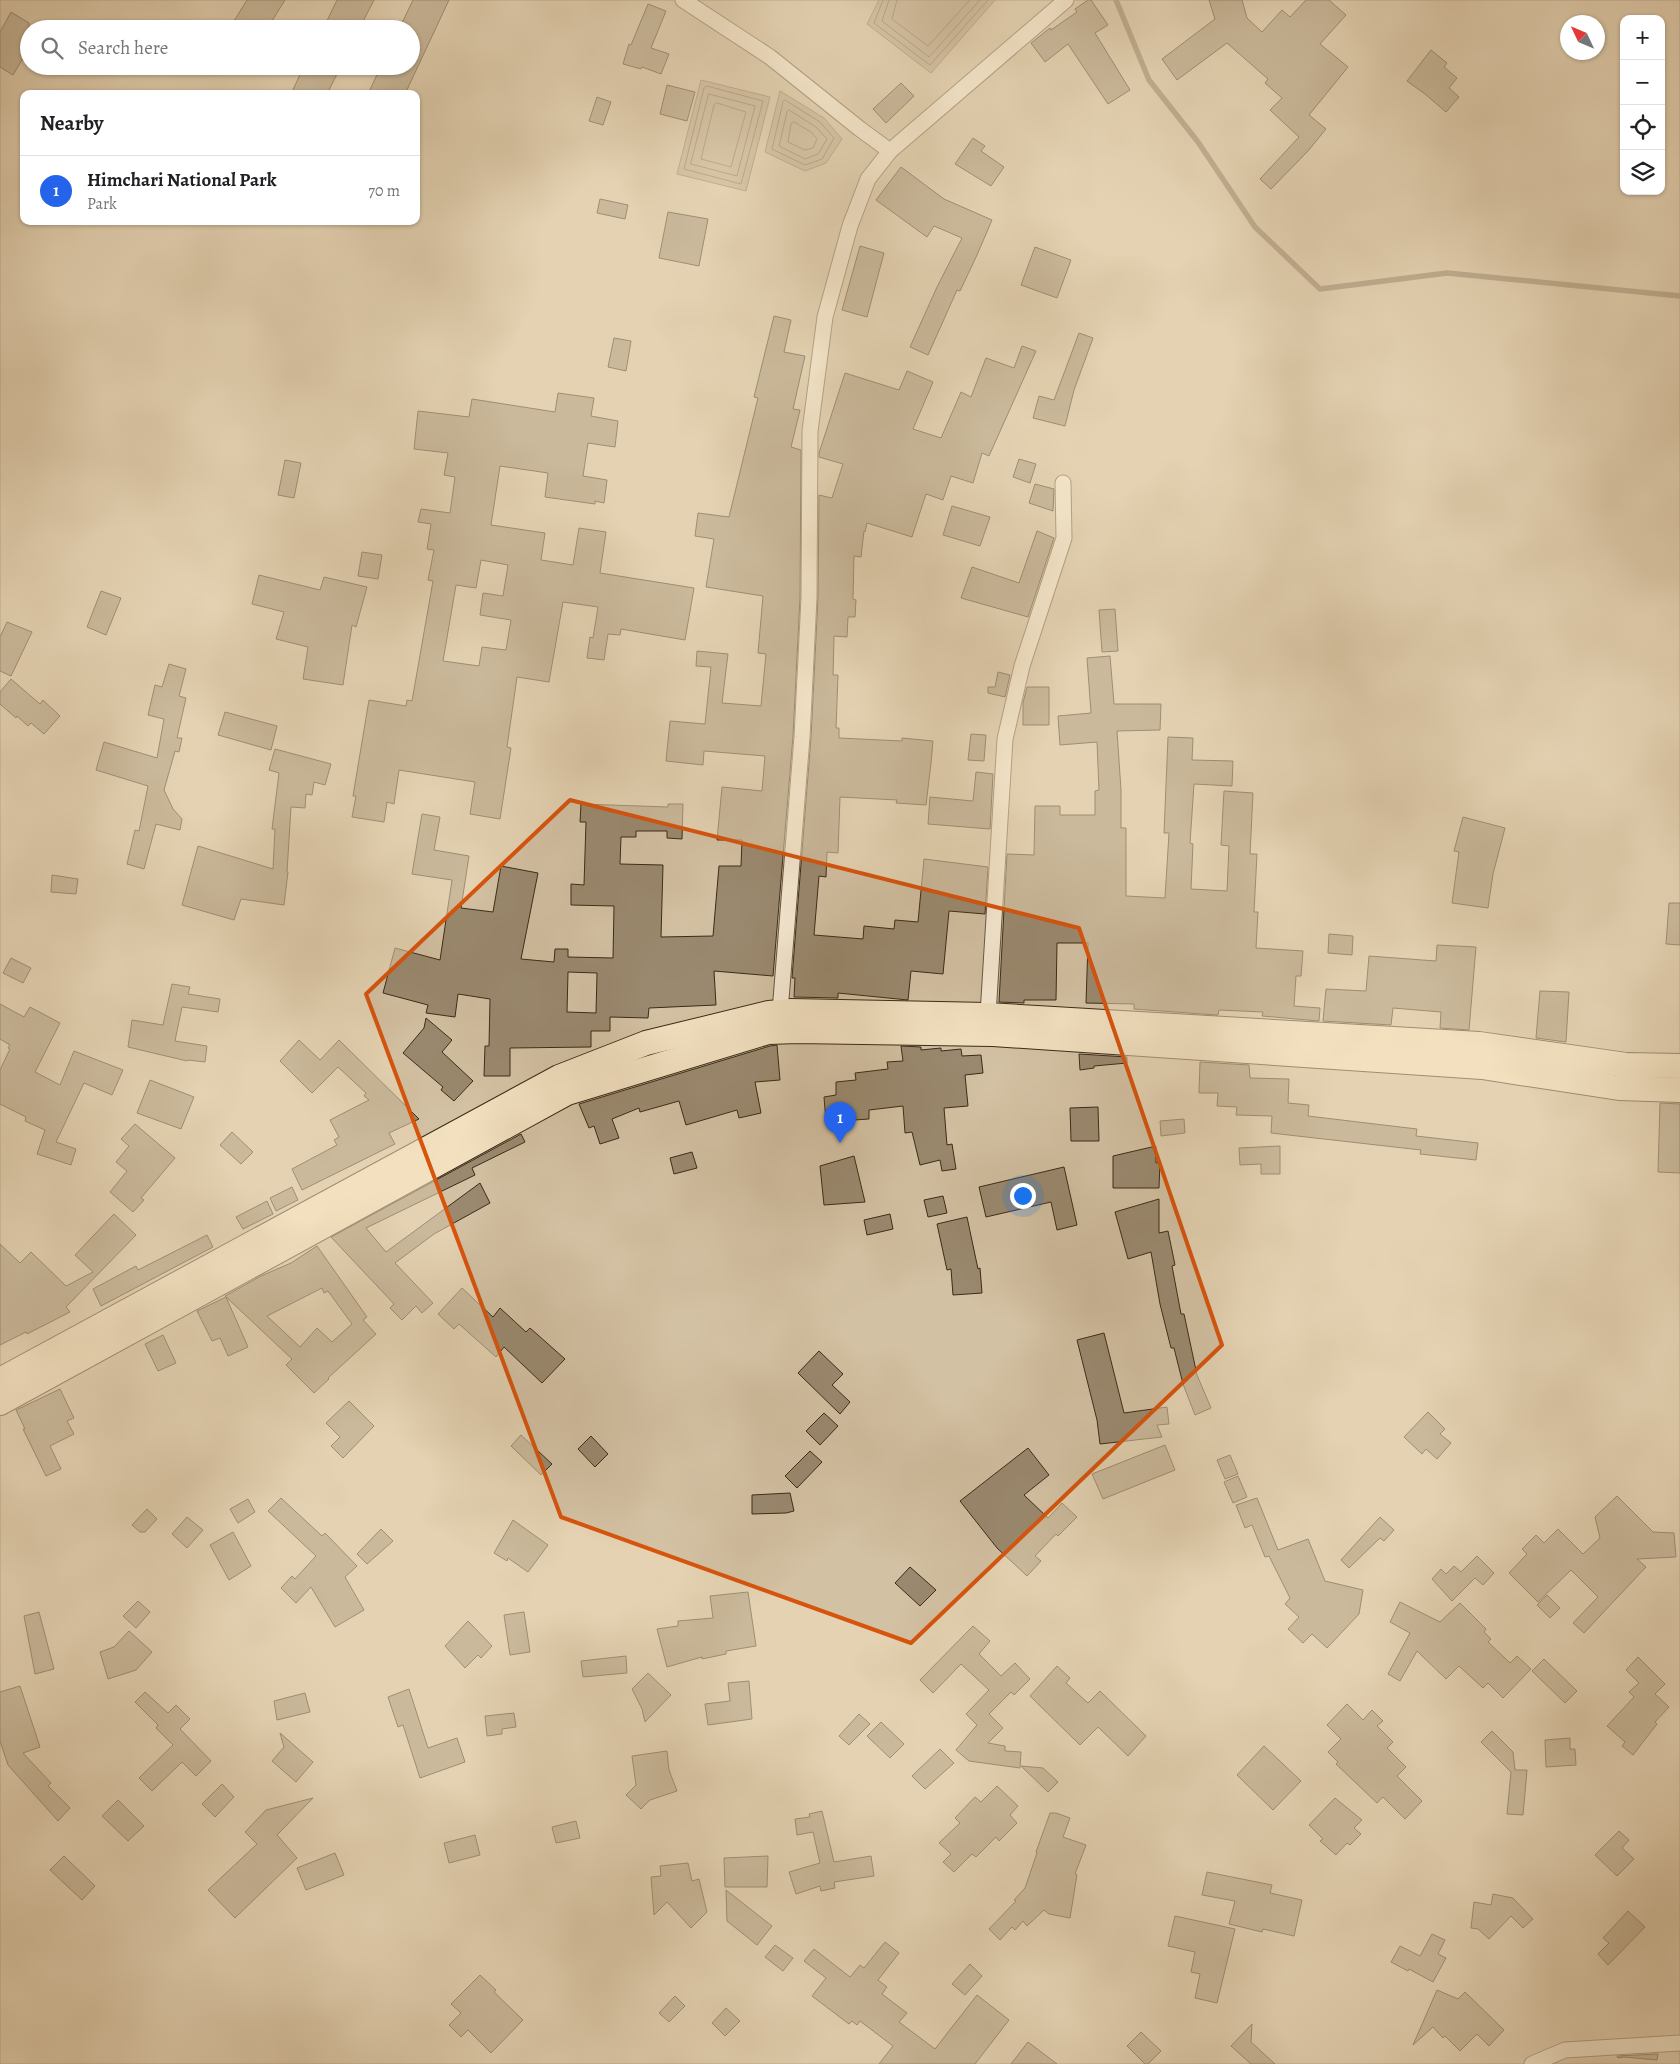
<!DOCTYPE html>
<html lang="en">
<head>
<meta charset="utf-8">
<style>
	:root { --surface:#fff; --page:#f6f6f6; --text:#202124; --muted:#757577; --line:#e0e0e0; --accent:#2563eb }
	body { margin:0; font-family:Alegreya,serif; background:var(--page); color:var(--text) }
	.controls { position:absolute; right:15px; top:15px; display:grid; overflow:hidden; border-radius:10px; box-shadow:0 1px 4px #0004 }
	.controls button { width:45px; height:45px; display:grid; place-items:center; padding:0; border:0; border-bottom:1px solid var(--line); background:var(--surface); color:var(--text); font:25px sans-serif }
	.compass { position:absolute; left:1560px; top:15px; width:45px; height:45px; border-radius:50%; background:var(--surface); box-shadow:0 1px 4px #0004; rotate:314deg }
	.you { position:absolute; left:1022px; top:1195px; width:18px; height:18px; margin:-12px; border:4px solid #fff; border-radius:50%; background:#1a73e8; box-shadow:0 0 0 8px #1a73e833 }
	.badge { display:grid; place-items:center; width:32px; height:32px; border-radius:50%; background:var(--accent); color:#fff; font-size:16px; font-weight:700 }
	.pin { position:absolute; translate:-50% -41px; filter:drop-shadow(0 1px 2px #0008) }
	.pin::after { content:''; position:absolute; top:26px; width:18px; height:15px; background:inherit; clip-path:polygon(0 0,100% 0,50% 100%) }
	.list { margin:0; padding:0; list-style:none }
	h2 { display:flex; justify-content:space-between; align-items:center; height:65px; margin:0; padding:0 20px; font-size:21px }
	h2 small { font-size:16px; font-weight:400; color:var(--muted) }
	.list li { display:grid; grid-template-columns:32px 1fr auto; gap:15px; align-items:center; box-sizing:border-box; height:70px; padding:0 20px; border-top:1px solid var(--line) }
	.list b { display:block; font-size:19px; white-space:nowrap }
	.list p { margin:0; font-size:16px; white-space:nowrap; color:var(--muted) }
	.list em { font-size:16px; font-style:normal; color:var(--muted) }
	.icon { flex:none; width:28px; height:28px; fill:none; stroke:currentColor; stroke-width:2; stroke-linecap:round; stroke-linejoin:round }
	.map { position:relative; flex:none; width:1680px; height:2064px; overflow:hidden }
	.search { position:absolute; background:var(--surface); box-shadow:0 1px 4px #0004; left:20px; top:20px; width:400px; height:55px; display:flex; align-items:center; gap:12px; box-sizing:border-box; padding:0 18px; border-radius:28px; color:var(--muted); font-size:19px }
	.panel { position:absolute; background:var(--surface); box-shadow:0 1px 4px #0004; left:20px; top:90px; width:400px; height:135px; border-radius:10px }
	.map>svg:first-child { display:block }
	.green { fill:#d3c1a3; stroke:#86765e; fill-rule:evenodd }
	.water { fill:#b3a286; stroke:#83725a }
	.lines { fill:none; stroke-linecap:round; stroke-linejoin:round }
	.shore { stroke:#76664f; stroke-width:1 }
	.stream { stroke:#83725a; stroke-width:5.5 }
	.building { fill:#9a896f; stroke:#3a2b18; fill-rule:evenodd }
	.street-casing { stroke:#685842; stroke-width:17 }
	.primary-casing { stroke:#3a2b18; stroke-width:26 }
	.street { stroke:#f7ebd5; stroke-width:15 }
	.primary { stroke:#f2e0bf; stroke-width:24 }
	.marked { fill:none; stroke:#d7540d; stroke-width:4; stroke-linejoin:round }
</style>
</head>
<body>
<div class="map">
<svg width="1680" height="2064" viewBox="0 0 1680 2064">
	<rect width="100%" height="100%" fill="#f2e0bf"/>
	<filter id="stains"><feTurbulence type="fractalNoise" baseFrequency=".004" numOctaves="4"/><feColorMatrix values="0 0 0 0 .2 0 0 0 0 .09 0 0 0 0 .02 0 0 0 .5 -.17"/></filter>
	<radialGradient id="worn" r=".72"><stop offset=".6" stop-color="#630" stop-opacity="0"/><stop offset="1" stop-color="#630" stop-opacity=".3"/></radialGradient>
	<path class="green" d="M0,0H1680V2064H0ZM1624,19H1661V191H1624ZM1568,22H1598V52H1568ZM29,29H411V66H29ZM24,94H416V221H24Z"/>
	<g class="water">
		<path d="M879,0H995L931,73L867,24Z"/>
		<path d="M701,80L770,97L746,191L677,174Z"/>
		<path d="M780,91L824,118L842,139L826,163L805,171L765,152Z"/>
	</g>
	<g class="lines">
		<g class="shore">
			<path d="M883,0L874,23L930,65L988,0"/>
			<path d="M889,0L882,21L929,57L980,0"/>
			<path d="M897,0L892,19L928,46L970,0"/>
			<path d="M707,86L763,101L741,184L684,169L704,88Z"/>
			<path d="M709,94L755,106L737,176L691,164Z"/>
			<path d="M785,100L820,122L834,138L822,159L805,165L772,149L783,102Z"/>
			<path d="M717,103L746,112L731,167L701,159L714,105Z"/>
			<path d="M789,110L816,127L827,139L818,154L805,159L779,146L787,112Z"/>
			<path d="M794,122L811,132L817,139L813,148L805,150L788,142L791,124Z"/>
		</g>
		<path class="stream" d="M1116,0L1149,80L1198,142L1255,227L1320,289L1447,273L1680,296"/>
	</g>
	<g class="building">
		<path d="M247,0H285L267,29H229Z"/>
		<path d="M337,0H374L359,29H323Z"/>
		<path d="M413,0H449L405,94H368L381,66H411V29H399Z"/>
		<path d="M1088,0H1091L1108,25L1095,33L1130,90L1108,104L1068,44L1045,62L1031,43L1050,28L1051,30L1077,12L1075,9Z"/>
		<path d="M1209,0H1242L1247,18L1262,32L1282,10L1290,17L1306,0H1329L1346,15L1320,44L1348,67L1309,115L1326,129L1308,151L1271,189L1260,179L1299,137L1270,110L1282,98L1265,83L1268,79L1227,43L1177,80L1162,59L1215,19Z"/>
		<path d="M648,4L666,11L651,48L669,54L661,74L642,67L641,69L623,64L629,44L631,45Z"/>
		<path d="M11,12L29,23V48L13,75L0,67V32Z"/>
		<path d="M1431,50L1447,63L1444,67L1457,78L1449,88L1459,97L1446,112L1425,94L1407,81Z"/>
		<path d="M304,66H341L327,94H291Z"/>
		<path d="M901,83L914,96L886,123L873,109Z"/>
		<path d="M667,85L695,92L687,121L660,114Z"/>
		<path d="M597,97L611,102L603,125L589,121Z"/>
		<path d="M973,138L985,146L981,151L1004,167L991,186L955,164Z"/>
		<path d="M901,167L944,199L992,220L977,255L960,291L957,290L928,355L910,347L937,287L962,238L934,226L927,237L876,200Z"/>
		<path d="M600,199L628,205L625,219L597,213Z"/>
		<path d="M668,212L708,219L699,266L659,258Z"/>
		<path d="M860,246L884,253L867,317L842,310Z"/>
		<path d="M1035,247L1071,260L1057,298L1021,285Z"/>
		<path d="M774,316L791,320L784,352L805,356L793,409L800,410L791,447L801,450L800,598L793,736L773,976L714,971L716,1005L649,1008L648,1018L610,1017V1031H591V1047L510,1048V1076H484L485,1046H489L490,999L458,994L455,1017L426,1013L428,1005L383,993L395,948L440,960L452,880L412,874L422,814L440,817L434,850L469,856L461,908L493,912L501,866L538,873L521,959L554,962L555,949H568V957L613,958L614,906L571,905V884L584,885L586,822H580L581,804L668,807V804H683L682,839L667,838V831H636V837H621L620,864L663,865L661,937L713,936L719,866H741L742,840H717L722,787L762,791L765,756L704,751L703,765L666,761L670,721L705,724L711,667L696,666L697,651L728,654L722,703L761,706L766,654L758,653L763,596L706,587L714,539L695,536L698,513L729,517L758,398L754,397ZM568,972L597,973L596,1013L567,1012Z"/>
		<path d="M1079,333L1093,338L1074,390L1065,426L1033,418L1039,396L1054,400Z"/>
		<path d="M614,338L631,341L626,371L608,367Z"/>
		<path d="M1022,346L1036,351L989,456L982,453L973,483L951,476L943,500L926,494L912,537L867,523L865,532L864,531L861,557L854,556L853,599L856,600L855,617H848L847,637L834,636L833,675H838L836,728H839V738L902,741V738L933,741L931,763L926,805L896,803L897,800L840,797L838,853L827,852L826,877L819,876L814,935L863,939L864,926L894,929L895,920L918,922L924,859L988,867L985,914L949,911L943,974L911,971L908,1000L838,993V998L794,997L795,978H792L811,738L818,598L819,495L832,498L843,464L819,457V453L845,373L899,390L907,371L933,382L913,429L941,438L961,392L971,397L986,358L1014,368Z"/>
		<path d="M558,393L594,398L591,416L618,421L615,447L588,443L583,476L607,480L604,503L595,501V504L545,497L548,473L500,466L491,525L545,533L541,560L573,565L579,528L606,532L600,573L694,588L685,640L621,629L620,635L608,634L604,660L587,658L590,637L593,638L598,607L563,602L549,682L517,677L507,747L511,748L500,819L470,814L475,782L399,770L394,804L387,802L384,822L352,817L356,796H353L369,700L406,706L407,700L412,701L433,581L428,580L434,550L427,549L431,524L418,522L421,509L450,513L455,477L444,475L448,453L414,449L418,411L469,417L472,399L555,412ZM481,560L508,565L503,596L483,593L480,615L511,620L506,650L482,647L479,666L443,661L456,585L476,588Z"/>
		<path d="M1019,459L1036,464L1030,483L1013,477Z"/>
		<path d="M285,460L301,463L294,498L278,495Z"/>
		<path d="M1035,484L1054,489L1053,511L1029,503Z"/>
		<path d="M952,506L990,517L980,546L943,535Z"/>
		<path d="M1037,531L1054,538L1028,617L961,598L972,567L1019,583Z"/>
		<path d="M362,552L382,555L378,579L358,576Z"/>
		<path d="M259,575L320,590L324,577L367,587L356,627L352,625L343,685L303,679L308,647L276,639L284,612L252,604Z"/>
		<path d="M101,591L121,598L106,635L87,627Z"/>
		<path d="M1115,609L1118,651L1102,652L1099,610Z"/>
		<path d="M7,622L32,632L11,676L0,671V637Z"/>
		<path d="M1110,656L1114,704H1161L1160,730L1117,731L1121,790V828H1126V896L1165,898L1169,833H1164L1168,737L1193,738L1192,760L1233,761L1232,786L1194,784L1190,843L1193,844L1191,889L1227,891L1229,846L1221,845L1224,791L1253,793L1250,854H1257L1254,912H1258L1256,948L1303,951L1301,976H1296L1294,1006L1320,1008L1319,1021L1262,1016L1263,1012L1219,1010L1218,1015H1216L1134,1009V1004L1086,1003L1088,943H1057L1056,1000H1024V1003L999,1002L1007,854L1034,855L1035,806H1060V815H1095V791L1099,790L1097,742L1060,745L1058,716L1091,713L1087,658Z"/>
		<path d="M169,664L186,669L179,696L186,698L177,738H182L179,752L175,751L164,790L173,809L182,819L180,830L156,824L144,869L127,864L135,830L139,831L148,786L96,770L104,742L157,758L164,719L148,715L155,685L162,687Z"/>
		<path d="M998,672L1010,675L1005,697L988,693V687H995Z"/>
		<path d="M11,679L40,704L43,700L60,716L44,734L31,723L28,726L17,716L16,718L0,704V692Z"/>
		<path d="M1027,687H1049V725H1023V703Z"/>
		<path d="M225,712L277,726L271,750L218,735Z"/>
		<path d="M971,734L986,735L984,761L968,760Z"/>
		<path d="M275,749L331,764L325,785L314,782L312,795L306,794L305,808L291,807L287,872H288L284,905L241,899L234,920L182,905L198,846L273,869L275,829H272L279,773L269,770Z"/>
		<path d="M976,772L993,774L990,829L928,824L930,797L973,801Z"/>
		<path d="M1463,817L1505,828L1493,874L1488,908L1452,903L1459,852L1454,851Z"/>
		<path d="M52,875L78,879L76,894L51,892Z"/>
		<path d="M1669,903H1680V945L1666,944Z"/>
		<path d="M1329,934L1353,936L1352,955L1328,953Z"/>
		<path d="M1437,945L1476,947L1469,1030L1440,1028L1441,1012L1393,1008L1391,1025L1323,1021L1326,989L1366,991L1369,956L1436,961Z"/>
		<path d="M11,958L31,968L23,983L3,973Z"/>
		<path d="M172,984L190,987L188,994L220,999L218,1012L182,1007L175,1041L207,1046L205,1062L188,1060L187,1061L128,1047L132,1020L163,1025Z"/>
		<path d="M1540,991L1569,992L1566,1042L1536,1038Z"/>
		<path d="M0,1004L24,1017L30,1007L60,1023L35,1072L60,1085L74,1051L123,1070L112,1095L84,1083L56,1142L76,1149L71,1165L37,1154L45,1130L25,1121L26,1117L0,1104V1070L10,1049L8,1048L10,1045L0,1039Z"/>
		<path d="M426,1018L452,1040L442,1052L473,1081L454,1101L441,1090L443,1087L403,1053L424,1028Z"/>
		<path d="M299,1040L320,1060L339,1040L419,1119L389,1133L395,1144L302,1190L292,1169L337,1145L334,1140L339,1137L330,1120L369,1100L364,1096L366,1093L338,1067L312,1093L280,1061Z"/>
		<path d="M777,1045L780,1080L755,1082L761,1113L739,1118L737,1110L686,1125L679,1101L640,1112L639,1108L612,1119L619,1138L600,1144L594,1126L589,1128L579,1104L770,1046Z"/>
		<path d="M901,1046L921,1047V1050L941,1048V1051L961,1049L962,1056L981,1055L983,1073L965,1075L968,1106L944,1108L947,1145L952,1144L956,1169L942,1171L940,1160L920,1165L912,1132L905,1133L903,1106L869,1110V1119L826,1122L824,1097L836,1095V1082L856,1080L855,1073L888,1069L887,1062L903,1061Z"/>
		<path d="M1079,1054L1127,1057V1063L1094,1066V1068L1080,1070Z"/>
		<path d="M1200,1062L1249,1065L1250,1078L1289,1079L1288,1103L1309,1105L1308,1116L1417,1129L1416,1136L1478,1143L1476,1160L1420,1154L1421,1150L1271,1133L1272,1116L1236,1115L1237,1107L1217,1106L1218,1093H1199Z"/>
		<path d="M150,1080L194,1097L181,1129L137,1113Z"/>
		<path d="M1660,1103L1680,1104V1173L1658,1172Z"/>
		<path d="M1098,1107L1099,1141H1071L1070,1108Z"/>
		<path d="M1184,1119L1185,1133L1161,1136L1160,1121Z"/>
		<path d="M135,1124L175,1158L141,1198L144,1200L133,1212L110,1192L127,1171L116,1162L129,1146L121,1139Z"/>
		<path d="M232,1132L253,1152L241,1164L220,1145Z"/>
		<path d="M521,1134L525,1142L472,1168L475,1175L366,1228L386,1252L480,1183L490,1203L434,1234L395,1263L433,1303L422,1313L416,1306L402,1320L390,1308L394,1304L331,1237Z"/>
		<path d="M1156,1146V1163L1160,1162L1159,1188H1113V1156Z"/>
		<path d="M1280,1146V1174H1261V1164L1240,1165L1239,1148Z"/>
		<path d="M692,1152L697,1168L674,1174L670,1158Z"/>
		<path d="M854,1156L865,1202L824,1205L820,1166Z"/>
		<path d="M1064,1167L1077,1225L1057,1230L1051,1202L986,1217L979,1187Z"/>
		<path d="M292,1187L298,1200L276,1211L270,1198Z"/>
		<path d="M943,1196L947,1213L928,1217L924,1200Z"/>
		<path d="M1159,1199V1233L1168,1231L1175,1265L1172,1266L1181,1314H1184L1197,1375L1211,1408L1195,1415L1183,1384L1174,1348H1171L1160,1304L1151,1252L1128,1259L1115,1212Z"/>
		<path d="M267,1201L273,1214L243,1229L236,1217Z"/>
		<path d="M114,1214L136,1235L66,1307L70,1312L27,1334L26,1332L0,1345V1244L20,1263L31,1252L66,1286L93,1272L75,1255Z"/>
		<path d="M890,1214L893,1229L867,1235L864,1220Z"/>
		<path d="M967,1217L978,1269L980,1268L982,1293L953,1295L951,1269L947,1270L937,1224Z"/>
		<path d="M207,1235L213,1247L101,1306L93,1289L136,1266L138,1270Z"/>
		<path d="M317,1246L367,1317L363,1320L376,1334L328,1378L329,1379L314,1393L286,1365L292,1359L225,1296L261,1276L291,1263ZM322,1288L324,1293L328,1291L352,1324L332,1342L317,1328L300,1347L267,1316Z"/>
		<path d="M462,1288L493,1317L500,1308L526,1332L530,1328L565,1359L542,1383L504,1347L496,1357L459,1324L454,1329L438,1314Z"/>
		<path d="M226,1297L248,1347L228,1356L220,1338L212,1341L197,1311Z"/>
		<path d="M1104,1333L1124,1413L1167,1407L1169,1424L1157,1425L1162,1437L1100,1444L1097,1420L1077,1340Z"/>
		<path d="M163,1335L176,1363L158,1371L145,1344Z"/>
		<path d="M819,1351L843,1374L832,1385L850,1402L840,1414L798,1373Z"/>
		<path d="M60,1389L74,1418L67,1421L74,1434L50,1446L61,1469L46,1476L23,1429H25L16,1410Z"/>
		<path d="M349,1401L374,1426L343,1458L331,1446L340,1437L326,1423Z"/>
		<path d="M1428,1412L1445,1429L1440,1434L1451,1443L1437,1459L1426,1449L1422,1454L1404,1437Z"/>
		<path d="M824,1413L838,1426L820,1445L806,1431Z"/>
		<path d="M521,1435L552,1464L541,1475L511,1446Z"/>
		<path d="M591,1436L608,1454L595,1467L578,1449Z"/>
		<path d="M1165,1445L1175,1470L1103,1499L1092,1474Z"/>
		<path d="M1028,1448L1049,1475L1024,1495L1048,1518L1062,1503L1077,1517L1058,1536L1056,1534L1035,1556L1041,1561L1027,1576L997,1548L960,1501Z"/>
		<path d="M810,1451L822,1462L797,1488L785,1476Z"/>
		<path d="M1230,1455L1238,1474L1225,1479L1217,1460Z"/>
		<path d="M1238,1476L1247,1497L1233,1503L1224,1482Z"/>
		<path d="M790,1493L794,1511L786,1513L752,1514V1495Z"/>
		<path d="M1617,1496L1653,1532L1674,1533L1676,1557L1637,1559L1646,1567L1584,1633L1573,1623L1598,1597L1571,1570L1538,1602L1509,1573L1527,1554L1522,1549L1536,1535L1544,1543L1558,1529L1583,1554L1600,1538L1595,1517Z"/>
		<path d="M281,1498L322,1536L325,1533L357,1566L345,1577L364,1610L335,1627L311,1587L296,1603L281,1588L292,1576L295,1579L316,1556L268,1511Z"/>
		<path d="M1257,1498L1278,1550L1308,1539L1325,1581L1363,1590L1359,1614L1327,1648L1312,1634L1303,1643L1288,1629L1299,1617L1285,1604L1290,1598L1269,1556L1265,1557L1252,1525L1245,1528L1236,1505Z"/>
		<path d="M248,1499L255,1512L238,1523L230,1509Z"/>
		<path d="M147,1509L157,1519L145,1532H140L132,1525Z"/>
		<path d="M187,1517L203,1530L187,1548L172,1534Z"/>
		<path d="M1380,1517L1394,1530L1384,1541L1380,1538L1349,1568L1341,1560Z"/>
		<path d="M513,1520L548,1545L528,1572L508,1558L507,1561L494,1553Z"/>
		<path d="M381,1529L393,1541L367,1564L357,1554Z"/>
		<path d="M233,1532L251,1566L229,1580L210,1545Z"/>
		<path d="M1477,1556L1494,1573L1483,1585L1475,1578L1452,1601L1432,1579L1441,1569L1446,1574L1454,1566L1461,1572Z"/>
		<path d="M910,1567L936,1590L920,1606L895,1583Z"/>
		<path d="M748,1592L756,1646L726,1651V1654L702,1659V1657L667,1667L657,1629L678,1626V1621L713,1618L710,1596Z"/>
		<path d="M1547,1595L1560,1608L1550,1618L1537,1605Z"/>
		<path d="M138,1601L150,1612L136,1628L123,1616Z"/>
		<path d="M1400,1602L1440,1622L1460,1603L1486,1629L1484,1632L1491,1639L1488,1642L1510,1663L1517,1656L1531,1669L1503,1698L1488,1683L1483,1688L1459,1666L1446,1679L1417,1651L1400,1681L1388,1674L1410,1633L1390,1622Z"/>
		<path d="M39,1612L54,1669L35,1674L24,1616Z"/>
		<path d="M524,1612L530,1652L510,1655L504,1615Z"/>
		<path d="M468,1621L492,1646L481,1658L478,1655L465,1668L445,1646Z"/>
		<path d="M973,1626L990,1641L979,1654L1001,1676L1015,1663L1030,1679L1014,1695L1011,1692L989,1714L1003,1728L988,1743L1005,1746V1751L1021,1752L1020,1768L969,1761L956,1750L977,1725L966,1714L989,1690L961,1664L933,1693L920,1680Z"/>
		<path d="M129,1631L152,1652L136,1670L108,1679L100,1652L114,1647Z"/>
		<path d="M626,1656L627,1673L583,1677L581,1661Z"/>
		<path d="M1638,1657L1665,1684L1655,1694L1669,1707L1655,1722L1657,1724L1633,1755L1622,1746L1625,1742L1607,1726L1634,1697L1629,1692L1639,1683L1626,1670Z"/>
		<path d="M1544,1659L1577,1691L1565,1703L1532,1671Z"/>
		<path d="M1057,1666L1070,1678L1066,1683L1088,1703L1100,1691L1146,1736L1128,1756L1098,1727L1080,1745L1030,1696Z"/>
		<path d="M648,1673L671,1695L645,1722L642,1709L632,1689Z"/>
		<path d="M749,1681L752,1719L708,1725L705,1704L730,1701L728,1683Z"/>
		<path d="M20,1686L40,1747L23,1753L51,1783L48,1786L70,1808L58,1821L8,1765L0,1741V1692Z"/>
		<path d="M409,1689L428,1748L457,1738L465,1762L420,1778L403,1725L398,1727L388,1697Z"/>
		<path d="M145,1692L168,1713L176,1705L190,1719L180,1729L211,1761L196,1776L182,1762L152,1791L139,1778L173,1745L156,1728L158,1725L135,1702Z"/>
		<path d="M305,1693L310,1712L277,1720L274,1701Z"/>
		<path d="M1347,1704L1363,1720L1372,1710L1383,1721L1377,1726L1393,1742L1387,1748L1406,1767L1397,1776L1422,1801L1405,1819L1383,1797L1377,1803L1336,1764L1338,1762L1328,1752L1341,1739L1327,1725Z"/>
		<path d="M514,1713L516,1727L502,1729V1734L487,1736L485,1716Z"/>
		<path d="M859,1714L870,1724L849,1745L839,1736Z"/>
		<path d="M881,1722L904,1744L890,1758L867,1736Z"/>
		<path d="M1492,1731L1513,1752L1515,1770H1527L1523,1815L1507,1814L1511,1772L1481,1742Z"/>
		<path d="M280,1733L313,1762L296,1782L272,1761L284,1747Z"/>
		<path d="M1570,1738V1749H1575L1576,1765L1546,1767L1545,1740Z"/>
		<path d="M1264,1746L1301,1781L1273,1810L1237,1775Z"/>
		<path d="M940,1749L954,1763L925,1789L912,1776Z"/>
		<path d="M667,1751L669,1770L677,1791L650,1800L641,1809L626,1795L636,1785L632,1756Z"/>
		<path d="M1021,1766L1043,1768L1058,1782L1048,1792Z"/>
		<path d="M222,1784L234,1797L215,1817L202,1804Z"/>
		<path d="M997,1786L1018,1806L1010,1815L1017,1823L999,1841L996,1837L976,1857L972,1854L954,1872L943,1862L951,1854L939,1843L960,1823L955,1818L975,1797L981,1802Z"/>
		<path d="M313,1798L277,1835L297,1858L235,1918L208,1890L257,1844L245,1832L266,1810Z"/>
		<path d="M1335,1798L1362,1820L1354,1828L1361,1834L1350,1845L1347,1843L1336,1855L1320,1841L1323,1839L1309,1825Z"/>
		<path d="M118,1800L144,1826L128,1841L102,1816Z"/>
		<path d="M822,1811L834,1862L871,1856L874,1876L834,1882L835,1888L821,1891L820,1886L796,1894L789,1872L820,1863L813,1832L797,1835L795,1819L810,1817L809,1814Z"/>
		<path d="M1050,1813H1056L1070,1818L1063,1837L1086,1845L1075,1874L1077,1875L1070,1918L1049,1914L1044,1910L1027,1926L1023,1921L1015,1930L1012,1927L1000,1940L989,1929L1016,1901L1014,1900L1025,1888L1037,1853L1036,1852Z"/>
		<path d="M576,1821L580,1838L556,1843L552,1827Z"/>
		<path d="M1619,1831L1629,1840L1622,1848L1634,1859L1617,1876L1595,1855Z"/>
		<path d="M475,1835L480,1855L449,1863L444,1843Z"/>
		<path d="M335,1853L344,1875L306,1890L297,1868Z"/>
		<path d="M64,1856L95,1886L82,1900L50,1870Z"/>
		<path d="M768,1856L767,1887H725L724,1858Z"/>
		<path d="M688,1863L692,1881L699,1879L707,1912L691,1928L667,1902L654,1915L651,1877L661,1876L660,1866Z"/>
		<path d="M1207,1872L1272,1885L1270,1893L1302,1900L1294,1936L1263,1929L1262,1932L1229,1924L1235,1901L1202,1895Z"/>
		<path d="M726,1890L772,1926L757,1945L727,1921Z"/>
		<path d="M1493,1894L1513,1898L1533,1919L1523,1928L1511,1916L1489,1939L1478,1929L1471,1928L1474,1902L1491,1905Z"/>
		<path d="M1628,1911L1645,1927L1608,1965L1598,1954L1609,1943L1603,1938Z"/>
		<path d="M1175,1916L1235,1929L1217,2003L1195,1998L1200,1974L1191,1972L1195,1952L1168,1946Z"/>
		<path d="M1432,1934L1445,1940L1438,1954L1446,1958L1433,1982L1409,1969L1408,1971L1391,1962L1400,1946L1420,1956Z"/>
		<path d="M885,1942L899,1953L878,1980L887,1987L882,1994L907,2013L899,2022L935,2049L977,1995L1009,2020L975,2064H879L893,2046L860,2021L857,2025L852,2021L849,2024L812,1996L826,1978L804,1961L814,1949L850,1977L860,1965L864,1968Z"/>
		<path d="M775,1945L793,1958L783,1971L765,1957Z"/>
		<path d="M970,1964L982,1976L965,1995L952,1984Z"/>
		<path d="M480,1975L496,1990L494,1992L523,2020L491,2053L468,2030L461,2037L449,2025L461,2013L451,2004Z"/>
		<path d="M1437,1990L1458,1999L1465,1992L1504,2030L1489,2046L1477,2034L1460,2051L1445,2036L1443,2038L1433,2027L1413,2045Z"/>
		<path d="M675,1996L685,2006L669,2022L659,2013Z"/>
		<path d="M726,2008L740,2021L725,2036L712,2023Z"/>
		<path d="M1252,2024L1251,2042L1275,2064H1251L1231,2046Z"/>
		<path d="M1141,2032L1161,2051L1148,2064H1145L1127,2046Z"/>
		<path d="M1028,2042L1057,2064H1011Z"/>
		<path d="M1658,2054L1657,2060L1624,2057L1618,2058L1617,2056Z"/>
	</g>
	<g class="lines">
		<defs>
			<g id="street">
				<path d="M683,0L770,57L860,129L890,151"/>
				<path d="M780,1012L802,737L809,598L810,431L825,317L850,226L868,179L890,151L1066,0"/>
				<path d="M988,1015L1005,739L1022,666L1064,538L1063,483"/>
				<path d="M1532,2064L1565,2050L1680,2043"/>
			</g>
			<g id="primary">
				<path d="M0,1380L559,1077L646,1043L769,1013L791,1011L988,1015L1479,1044L1626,1065L1680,1066"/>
				<path d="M0,1403L567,1093L768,1032L797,1031L993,1034L1482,1067L1619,1088L1680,1090"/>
			</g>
		</defs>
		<use href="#street" class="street-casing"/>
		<use href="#primary" class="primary-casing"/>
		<use href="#street" class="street"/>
		<use href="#primary" class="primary"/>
	</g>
	<path d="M0 0H1680V2064H0ZM570,800L1079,928L1222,1345L911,1643L561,1517L366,994Z" fill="#f2e0bf" fill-opacity=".55" fill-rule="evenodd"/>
	<path class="marked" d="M570,800L1079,928L1222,1345L911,1643L561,1517L366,994Z"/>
	<rect width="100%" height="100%" filter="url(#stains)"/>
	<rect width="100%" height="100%" fill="url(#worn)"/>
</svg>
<div class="controls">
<button>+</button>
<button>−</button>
<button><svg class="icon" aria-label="locate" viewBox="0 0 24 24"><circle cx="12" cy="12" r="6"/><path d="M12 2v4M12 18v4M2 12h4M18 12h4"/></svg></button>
<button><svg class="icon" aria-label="layers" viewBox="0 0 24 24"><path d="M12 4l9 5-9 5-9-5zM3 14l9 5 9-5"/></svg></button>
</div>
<svg class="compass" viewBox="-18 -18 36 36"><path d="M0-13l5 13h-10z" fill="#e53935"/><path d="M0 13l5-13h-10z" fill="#757577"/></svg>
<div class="you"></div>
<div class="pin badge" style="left:840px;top:1143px">1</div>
<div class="search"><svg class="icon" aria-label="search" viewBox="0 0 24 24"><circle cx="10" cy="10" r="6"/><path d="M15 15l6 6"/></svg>Search here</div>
<section class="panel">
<h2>Nearby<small></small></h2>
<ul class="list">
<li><span class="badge">1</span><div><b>Himchari National Park</b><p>Park</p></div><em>70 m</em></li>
</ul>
</section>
</div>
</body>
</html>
